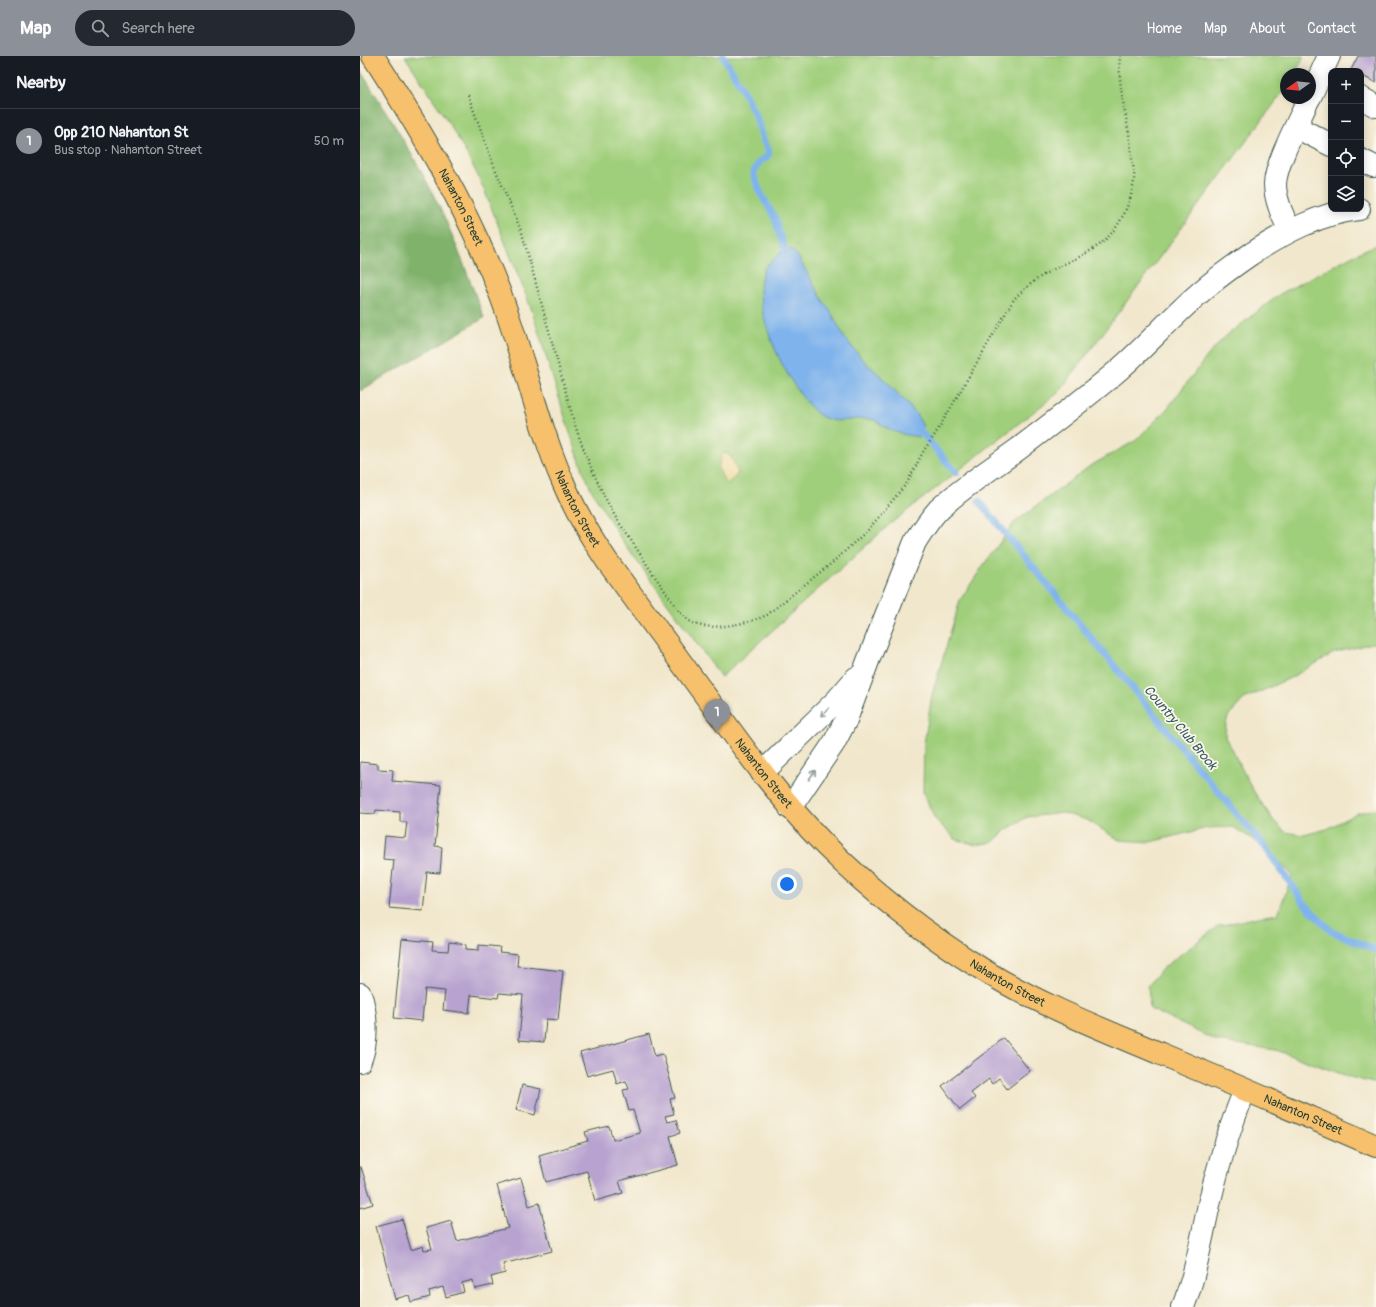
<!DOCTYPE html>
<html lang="en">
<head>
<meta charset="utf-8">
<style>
	:root { --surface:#171b24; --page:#242831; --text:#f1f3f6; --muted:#9ea1a6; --line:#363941; --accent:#8c9099 }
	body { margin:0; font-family:Pangolin,sans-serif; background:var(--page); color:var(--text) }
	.controls { position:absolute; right:12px; top:12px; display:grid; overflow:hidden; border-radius:8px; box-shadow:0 2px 10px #0003 }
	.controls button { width:36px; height:36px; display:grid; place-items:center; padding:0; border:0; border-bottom:1px solid var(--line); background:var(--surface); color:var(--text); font:20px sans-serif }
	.compass { position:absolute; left:920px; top:12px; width:36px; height:36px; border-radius:50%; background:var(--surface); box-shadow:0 2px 10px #0003; rotate:255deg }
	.you { position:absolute; left:427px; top:828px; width:14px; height:14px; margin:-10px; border:3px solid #fff; border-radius:50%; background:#1a73e8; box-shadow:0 0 0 6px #1a73e833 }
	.badge { display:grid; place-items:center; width:26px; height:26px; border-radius:50%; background:var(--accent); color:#fff; font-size:13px; font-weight:700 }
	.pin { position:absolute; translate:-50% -33px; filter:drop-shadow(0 1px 2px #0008) }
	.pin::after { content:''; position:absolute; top:21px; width:14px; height:12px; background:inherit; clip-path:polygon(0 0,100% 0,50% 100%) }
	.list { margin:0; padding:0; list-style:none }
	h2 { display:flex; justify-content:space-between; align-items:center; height:52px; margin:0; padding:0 16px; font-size:17px }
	h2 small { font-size:13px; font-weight:400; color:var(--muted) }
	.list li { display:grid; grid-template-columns:26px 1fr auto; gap:12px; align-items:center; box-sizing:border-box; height:64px; padding:0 16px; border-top:1px solid var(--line) }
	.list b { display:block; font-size:15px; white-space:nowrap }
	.list p { margin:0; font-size:13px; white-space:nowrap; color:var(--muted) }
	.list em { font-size:13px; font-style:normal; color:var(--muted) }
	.icon { flex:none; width:22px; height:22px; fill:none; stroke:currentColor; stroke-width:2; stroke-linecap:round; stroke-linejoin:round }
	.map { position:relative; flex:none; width:1016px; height:1251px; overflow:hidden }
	header { display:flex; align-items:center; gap:24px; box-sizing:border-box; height:56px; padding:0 20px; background:var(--accent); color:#fff }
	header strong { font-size:19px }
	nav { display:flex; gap:22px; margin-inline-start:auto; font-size:14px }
	.search { width:280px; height:36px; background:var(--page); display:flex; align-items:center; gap:10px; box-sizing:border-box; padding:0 14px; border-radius:22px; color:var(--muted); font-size:15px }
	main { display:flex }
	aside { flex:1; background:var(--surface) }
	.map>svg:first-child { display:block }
	.green { fill:#a0cf7c; stroke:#608658 }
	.forest { fill:#80b26c; stroke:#507850 }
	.sand { fill:#eeda9e; stroke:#868c69 }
	.water { fill:#7fb3ec; stroke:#4f7890 }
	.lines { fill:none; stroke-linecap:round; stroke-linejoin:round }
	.stream { stroke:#7fb3ec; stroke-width:7 }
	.building { fill:#b8a3d0 }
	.minor-casing { stroke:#3e564b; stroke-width:24 }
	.major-casing { stroke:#3e564b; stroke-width:24 }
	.path { stroke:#3e564b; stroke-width:2.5; stroke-dasharray:1 3; stroke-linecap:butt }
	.minor { stroke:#fff; stroke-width:22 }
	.major { stroke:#f7c06c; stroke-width:22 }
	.oneway { stroke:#8f9e9a }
	.labels { text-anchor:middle; stroke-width:3.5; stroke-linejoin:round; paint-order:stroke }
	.street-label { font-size:12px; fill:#1f3d34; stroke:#fbf7ec }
	.water-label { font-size:13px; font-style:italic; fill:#375a62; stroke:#fbf7ec }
</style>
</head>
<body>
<header>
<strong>Map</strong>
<div class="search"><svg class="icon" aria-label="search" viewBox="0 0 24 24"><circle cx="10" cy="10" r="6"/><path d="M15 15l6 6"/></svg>Search here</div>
<nav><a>Home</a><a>Map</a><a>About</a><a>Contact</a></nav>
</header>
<main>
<aside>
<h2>Nearby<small></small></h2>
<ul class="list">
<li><span class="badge">1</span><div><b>Opp 210 Nahanton St</b><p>Bus stop · Nahanton Street</p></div><em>50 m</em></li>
</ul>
</aside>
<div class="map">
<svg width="1016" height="1251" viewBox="0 0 1016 1251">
	<rect width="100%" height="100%" fill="#fbf7ec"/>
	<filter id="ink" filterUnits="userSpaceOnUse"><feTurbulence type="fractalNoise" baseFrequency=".025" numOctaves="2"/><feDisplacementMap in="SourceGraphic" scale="8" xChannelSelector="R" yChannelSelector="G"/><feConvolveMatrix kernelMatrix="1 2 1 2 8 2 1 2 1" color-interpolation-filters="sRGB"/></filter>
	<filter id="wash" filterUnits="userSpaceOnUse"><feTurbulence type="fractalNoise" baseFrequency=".012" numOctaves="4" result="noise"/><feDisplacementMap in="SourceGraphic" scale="16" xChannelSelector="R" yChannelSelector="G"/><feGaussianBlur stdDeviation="0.9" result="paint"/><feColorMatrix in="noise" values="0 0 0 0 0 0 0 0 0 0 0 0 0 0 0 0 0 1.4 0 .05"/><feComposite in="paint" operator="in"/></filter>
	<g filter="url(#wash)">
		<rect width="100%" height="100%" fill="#f1e7cc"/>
		<g class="green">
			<path d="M45,0H944L935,18H926V32L699,336L530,468L361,621L261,483L232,435L223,414L209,374L171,252L125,136C105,87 73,44 45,0Z"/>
			<path d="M1016,189V586L974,597L930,622L884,643L869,659L866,667L865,681L894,736L913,764L925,776L944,779L967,773L997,757L1016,753V1028L990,1021L916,994L857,985L790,953L788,930L803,912L858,870L898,861L918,858L932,819L905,791L873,771L847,772L790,786L759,784L727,764L703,757L667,761L646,774L633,786L616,789L595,783L575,763L563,736L564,688L572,639L600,544L625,507L655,466L730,410L775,385L806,354L849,298L866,280L920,238L993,199Z"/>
		</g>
		<path class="forest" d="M0,14C31,63 62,112 86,165C100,197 112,230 124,262L0,335Z"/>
		<path class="sand" d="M363,397L368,398L373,404L378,417L375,421L367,428L364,425L358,412L362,398Z"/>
		<path class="water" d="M429,193L432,194L437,199L462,243L470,254L484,281L502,303L528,327L549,350L556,358L563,370L559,381C548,379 537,378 527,372C522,370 519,366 514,364C496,359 475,372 458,358C430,335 387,250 404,214C405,210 409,207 412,205C417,200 422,194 429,193Z"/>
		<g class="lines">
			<g class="stream">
				<path d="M363,0L383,34L396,61L404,86L408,93L409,97L407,101L400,105L394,116V120L401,138L415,162L418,174L425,194"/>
				<path d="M561,376L596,417"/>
				<path d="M619,445L834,707L905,791L945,848L971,875L1016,894"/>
			</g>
		</g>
		<g id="blocks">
			<g class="building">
				<path d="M998,0H1016V27L1001,19V15H994L991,14Z"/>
				<path d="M0,706L18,708V713L33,714L32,725L81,729L75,790L82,791L80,817L67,816L63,855L29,852L34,804L23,803L25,780L45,782L47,766H40V756L16,754L15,758L0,757Z"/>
				<path d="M42,883L73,886L72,894L88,895L89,886L106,888V893L119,894V889L140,891L139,896L158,898L157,910L203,915L198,964L186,963L184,986L159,984L163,939L139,937L138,942L111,939L109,957L83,954L85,935L65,933L62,965L34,962Z"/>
				<path d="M289,978L295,1000L303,998L315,1042L310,1043L314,1058L305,1060L307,1066L316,1064L320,1077L310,1080L318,1109L259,1125L263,1137L235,1145L227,1115L186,1126L179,1099L228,1085L225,1076L249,1070L253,1084L280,1077L273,1054L269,1055L263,1034L269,1033L266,1025L257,1028L253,1013L227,1020L220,997Z"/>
				<path d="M644,982L670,1015L647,1033L639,1022L632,1028L629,1023L611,1037L615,1042L600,1054L582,1030Z"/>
				<path d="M162,1029L181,1033L175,1059L156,1054Z"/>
				<path d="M0,1111H1L13,1148L0,1152Z"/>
				<path d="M161,1122L169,1150L179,1147L192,1195L143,1208L145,1217L131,1221L133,1229L115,1233L113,1224L102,1227L104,1236L86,1241L83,1231L69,1235L70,1241L51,1246L49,1239L35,1243L16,1170L42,1163L51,1194L63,1190L64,1194L72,1193L66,1172L91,1165L97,1185L148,1172L137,1129Z"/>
			</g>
		</g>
	</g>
	<g filter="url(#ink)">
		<use href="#blocks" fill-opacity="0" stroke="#3e564b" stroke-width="1"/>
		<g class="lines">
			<defs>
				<g id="minor">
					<path d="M950,41L969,0"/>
					<path d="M1001,42L1016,50"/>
					<path d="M936,71L971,89"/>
					<path d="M1001,104L1013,110"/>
					<path d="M930,175C923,161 915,144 915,128C916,106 940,63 949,42"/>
					<path d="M402,717L476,645L496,622"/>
					<path d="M430,752L474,687L486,664L508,605L555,486C562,475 569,464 578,454C601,432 631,413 657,394C690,369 723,344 755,317C786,291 812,260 843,234C858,221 875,209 891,198C924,177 960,157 999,153"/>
					<path d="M0,938C7,957 8,986 0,1005"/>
					<path d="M823,1251C836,1217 842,1180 850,1144C859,1107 870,1070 885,1034"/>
				</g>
				<g id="major">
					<path id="s1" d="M13,0C63,78 108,153 141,240C164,301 177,366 203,426C215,455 230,480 247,505C281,552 316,599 350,646C386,696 422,745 465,789C513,837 568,880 625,915C680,949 742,973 801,998C873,1028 944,1059 1016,1090"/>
				</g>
			</defs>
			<use href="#minor" class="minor-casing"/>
			<use href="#major" class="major-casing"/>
			<path class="path" d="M108,39L134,110L162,177L214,366C224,396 236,425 251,453C257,464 264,474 271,484C282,501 293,518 305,535C313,546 322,563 335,568C352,575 391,567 407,559L473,506L508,474L547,427L564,394L576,377L654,243C665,232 677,222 690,215C709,205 730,198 746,183C761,169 772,144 774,124C775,117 773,109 772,103C770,69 757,34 760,0"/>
			<use href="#minor" class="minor"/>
			<use href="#major" class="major"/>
		</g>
		<defs><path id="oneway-shaft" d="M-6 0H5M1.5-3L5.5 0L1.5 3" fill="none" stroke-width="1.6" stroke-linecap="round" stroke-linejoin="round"/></defs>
		<g class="oneway">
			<use href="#oneway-shaft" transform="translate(465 656) rotate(136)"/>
			<use href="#oneway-shaft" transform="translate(452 719) rotate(-56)"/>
		</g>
	</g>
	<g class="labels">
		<g class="street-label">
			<text dy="4" stroke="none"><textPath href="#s1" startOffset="175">Nahanton Street</textPath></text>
			<text dy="4" stroke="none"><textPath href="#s1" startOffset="499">Nahanton Street</textPath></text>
			<text dy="4" stroke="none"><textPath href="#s1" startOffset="823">Nahanton Street</textPath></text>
			<text dy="4" stroke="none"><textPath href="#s1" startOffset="1147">Nahanton Street</textPath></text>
			<text dy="4" stroke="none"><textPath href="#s1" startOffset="1471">Nahanton Street</textPath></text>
		</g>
		<g class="water-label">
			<text transform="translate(821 671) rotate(50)" y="5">Country Club Brook</text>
		</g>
	</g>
</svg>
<div class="controls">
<button>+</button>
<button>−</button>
<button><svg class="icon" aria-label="locate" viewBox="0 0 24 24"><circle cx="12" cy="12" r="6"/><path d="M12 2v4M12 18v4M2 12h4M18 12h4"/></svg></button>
<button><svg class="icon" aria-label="layers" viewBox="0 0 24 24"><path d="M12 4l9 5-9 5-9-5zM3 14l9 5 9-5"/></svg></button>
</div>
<svg class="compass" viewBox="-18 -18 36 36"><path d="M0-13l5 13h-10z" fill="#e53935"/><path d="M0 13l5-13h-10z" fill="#9ea1a6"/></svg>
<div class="you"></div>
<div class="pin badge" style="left:357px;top:676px">1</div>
</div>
</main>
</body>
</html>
